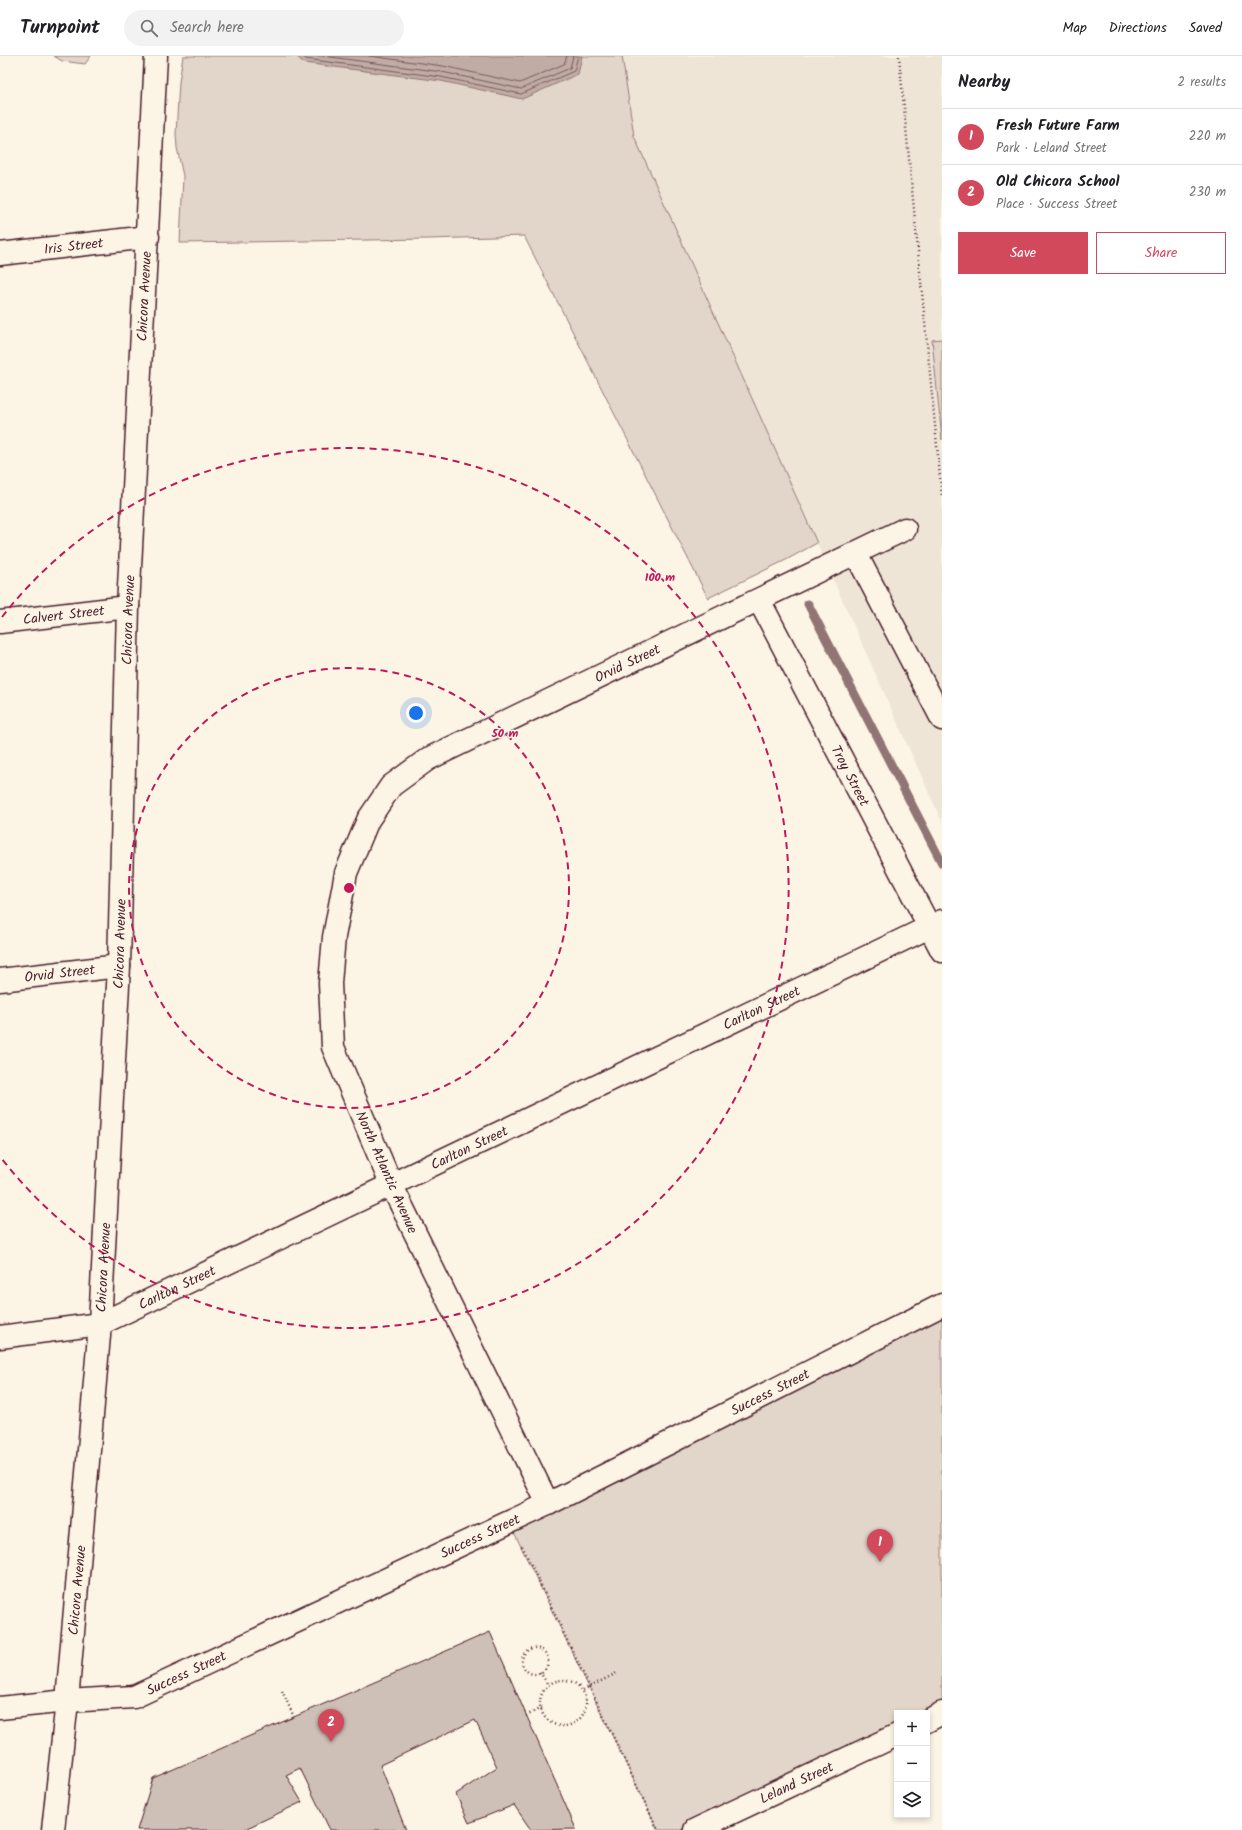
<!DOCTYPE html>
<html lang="en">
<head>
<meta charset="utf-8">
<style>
	:root { --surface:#fff; --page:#f2f2f2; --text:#202124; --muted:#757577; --line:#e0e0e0; --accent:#d1495b }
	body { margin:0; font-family:Kalam,sans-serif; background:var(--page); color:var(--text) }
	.controls { position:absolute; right:12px; bottom:12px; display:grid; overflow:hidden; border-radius:0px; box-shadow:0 2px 6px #0003 }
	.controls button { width:36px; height:36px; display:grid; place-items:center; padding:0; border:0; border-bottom:1px solid var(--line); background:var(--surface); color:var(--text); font:20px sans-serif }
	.you { position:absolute; left:416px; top:657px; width:14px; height:14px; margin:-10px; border:3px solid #fff; border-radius:50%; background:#1a73e8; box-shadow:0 0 0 6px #1a73e833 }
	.badge { display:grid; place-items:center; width:26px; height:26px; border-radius:50%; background:var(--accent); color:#fff; font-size:13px; font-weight:700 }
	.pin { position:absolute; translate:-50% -33px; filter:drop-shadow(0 1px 2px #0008) }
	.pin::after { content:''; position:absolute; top:21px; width:14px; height:12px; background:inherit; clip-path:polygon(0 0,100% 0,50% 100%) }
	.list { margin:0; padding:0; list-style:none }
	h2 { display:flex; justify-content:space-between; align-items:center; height:52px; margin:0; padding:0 16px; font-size:17px }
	h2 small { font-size:13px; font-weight:400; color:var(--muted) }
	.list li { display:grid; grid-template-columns:26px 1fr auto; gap:12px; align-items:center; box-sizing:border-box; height:56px; padding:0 16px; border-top:1px solid var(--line) }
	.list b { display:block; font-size:15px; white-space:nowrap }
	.list p { margin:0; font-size:13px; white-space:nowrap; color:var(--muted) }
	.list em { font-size:13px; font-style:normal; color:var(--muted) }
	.actions { display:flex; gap:8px; padding:12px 16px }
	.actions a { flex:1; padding:9px 0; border:1px solid var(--accent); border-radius:0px; text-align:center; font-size:14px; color:var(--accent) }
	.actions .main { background:var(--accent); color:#fff }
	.icon { flex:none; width:22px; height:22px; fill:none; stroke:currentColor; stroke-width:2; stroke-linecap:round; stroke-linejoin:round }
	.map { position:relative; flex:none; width:942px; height:1774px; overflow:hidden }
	header { display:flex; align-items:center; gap:24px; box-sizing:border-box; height:56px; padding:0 20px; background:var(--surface); border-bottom:1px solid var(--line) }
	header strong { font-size:19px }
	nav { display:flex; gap:22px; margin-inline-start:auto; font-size:14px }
	.search { width:280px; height:36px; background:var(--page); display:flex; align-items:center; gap:10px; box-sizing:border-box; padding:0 14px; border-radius:22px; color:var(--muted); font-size:15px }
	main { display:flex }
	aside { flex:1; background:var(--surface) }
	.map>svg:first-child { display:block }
	.built { fill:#eee5d7 }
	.green { fill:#e2d5ca; stroke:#967a7a }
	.water { fill:#c0aca5; stroke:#917474 }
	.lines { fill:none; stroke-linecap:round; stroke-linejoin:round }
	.shore { stroke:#79575c; stroke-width:1 }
	.stream { stroke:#917474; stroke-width:9 }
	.building { fill:#cfc0b7; stroke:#4a1f2b }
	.minor-casing { stroke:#4a1f2b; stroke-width:25 }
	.path { stroke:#4a1f2b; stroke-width:2.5; stroke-dasharray:1 3; stroke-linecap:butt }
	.minor { stroke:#fcf5e5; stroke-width:22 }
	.ring { fill:none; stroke:#c2185b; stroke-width:2; stroke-dasharray:7 5 }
	.labels { text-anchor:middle; stroke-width:3; stroke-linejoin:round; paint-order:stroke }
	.street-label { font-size:14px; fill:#4a1f2b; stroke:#fcf5e5 }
	.centre { fill:#c2185b; stroke:#fcf5e5; stroke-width:2 }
	.ring-label { font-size:12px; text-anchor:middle; font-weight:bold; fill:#c2185b; stroke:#fcf5e5; stroke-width:3; stroke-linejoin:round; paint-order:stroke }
</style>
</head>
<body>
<header>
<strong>Turnpoint</strong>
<div class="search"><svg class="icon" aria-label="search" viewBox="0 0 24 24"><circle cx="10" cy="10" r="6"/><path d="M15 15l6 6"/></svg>Search here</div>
<nav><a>Map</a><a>Directions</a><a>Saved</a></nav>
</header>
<main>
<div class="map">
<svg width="942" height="1774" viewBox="0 0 942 1774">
	<rect width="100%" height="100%" fill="#fcf5e5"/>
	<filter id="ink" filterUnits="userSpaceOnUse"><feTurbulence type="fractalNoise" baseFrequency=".025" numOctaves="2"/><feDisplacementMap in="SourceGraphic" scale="8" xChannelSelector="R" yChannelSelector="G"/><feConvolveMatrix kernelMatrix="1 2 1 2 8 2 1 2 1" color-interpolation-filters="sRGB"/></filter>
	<g filter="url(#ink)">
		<path class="built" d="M622,0H942V766L634,80Z"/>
		<g class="green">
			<path d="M54,0H91L85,8L62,5Z"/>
			<path d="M183,0H622L634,80L817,487L786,504L708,542L524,180L429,183L180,187L183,120L177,92L176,78L179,26Z"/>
			<path d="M942,283V384L932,284Z"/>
			<path d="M942,1254V1655L897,1657V1677L695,1774H658L509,1466Z"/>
		</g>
		<path class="water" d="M296,0H582L578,18L522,43L441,25L304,7Z"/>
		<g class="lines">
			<g class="shore">
				<path d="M302,0L306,3L441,21L521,38L574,15L578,0"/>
				<path d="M323,0L442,16L521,33L570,12L573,0"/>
				<path d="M369,0L443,10L520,27L564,8L567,0"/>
			</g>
			<path class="stream" d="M808,548L942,807"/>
		</g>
		<path class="building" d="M490,1576L576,1773L531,1774L514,1749L469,1767L456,1738L497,1711L475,1664L380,1709L406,1774H330L300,1712L286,1719L302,1746L243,1774H137L153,1722Z"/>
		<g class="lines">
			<defs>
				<g id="minor">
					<path id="s1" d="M0,198L148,181"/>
					<path d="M856,498L942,663"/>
					<path id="s2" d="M759,544L942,895"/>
					<path id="s3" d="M0,566L128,551"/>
					<path id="s4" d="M0,924L119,910"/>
					<path id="s5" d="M0,1281L100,1268L942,865"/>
					<path id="s6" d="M548,1448L391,1128L333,991L330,927L334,881L346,817L368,764L391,730L428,703L905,473"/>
					<path id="s7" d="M0,1652L67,1645L134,1641L548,1448L942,1249"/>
					<path d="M927,1665L942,1657"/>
					<path id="s8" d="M53,1774L67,1645L100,1268L119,910L128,551L156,0"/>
					<path id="s9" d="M695,1774L897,1679"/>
				</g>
			</defs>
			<use href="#minor" class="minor-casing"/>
			<g class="path">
				<path d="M899,0L942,441"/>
				<path d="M522,1490L658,1774"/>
				<circle cx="535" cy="1605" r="13"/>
				<path d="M540,1616L548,1629"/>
				<circle cx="563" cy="1647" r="23"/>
				<path d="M583,1634L617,1617"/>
				<path d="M282,1635L294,1661"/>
				<path d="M526,1660L541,1652"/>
			</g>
			<use href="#minor" class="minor"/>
		</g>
	</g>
	<g class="ring">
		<circle cx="349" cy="832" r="220"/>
		<path d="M2 561A440 440 0 1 1 2 1103"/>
	</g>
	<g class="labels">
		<g class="street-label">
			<text dy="5" stroke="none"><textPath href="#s1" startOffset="74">Iris Street</textPath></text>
			<text dy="5" stroke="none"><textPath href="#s8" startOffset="1537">Chicora Avenue</textPath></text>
			<text dy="5" stroke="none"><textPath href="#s3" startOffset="64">Calvert Street</textPath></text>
			<text dy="5" stroke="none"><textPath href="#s8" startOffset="1213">Chicora Avenue</textPath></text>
			<text dy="5" stroke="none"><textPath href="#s6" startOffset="1046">Orvid Street</textPath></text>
			<text dy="5" stroke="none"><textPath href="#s2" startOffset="198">Troy Street</textPath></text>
			<text dy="5" stroke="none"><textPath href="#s8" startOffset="889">Chicora Avenue</textPath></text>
			<text dy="5" stroke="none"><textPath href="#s4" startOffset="60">Orvid Street</textPath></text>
			<text dy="5" stroke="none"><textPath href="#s5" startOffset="834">Carlton Street</textPath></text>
			<text dy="5" stroke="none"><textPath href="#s5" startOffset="510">Carlton Street</textPath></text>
			<text transform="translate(387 1116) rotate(66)" y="5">North Atlantic Avenue</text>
			<text dy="5" stroke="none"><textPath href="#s8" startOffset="565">Chicora Avenue</textPath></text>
			<text dy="5" stroke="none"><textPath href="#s5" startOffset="186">Carlton Street</textPath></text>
			<text dy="5" stroke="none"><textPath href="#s7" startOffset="840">Success Street</textPath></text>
			<text dy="5" stroke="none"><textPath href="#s7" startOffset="516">Success Street</textPath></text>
			<text dy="5" stroke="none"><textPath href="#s8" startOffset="241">Chicora Avenue</textPath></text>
			<text dy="5" stroke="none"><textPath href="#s7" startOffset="192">Success Street</textPath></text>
			<text dy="5" stroke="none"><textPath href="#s9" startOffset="112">Leland Street</textPath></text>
		</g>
	</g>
	<circle cx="349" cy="832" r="6" class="centre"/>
	<g class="ring-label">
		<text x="660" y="525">100 m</text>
		<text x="505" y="681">50 m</text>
	</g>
</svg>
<div class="controls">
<button>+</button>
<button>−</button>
<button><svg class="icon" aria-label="layers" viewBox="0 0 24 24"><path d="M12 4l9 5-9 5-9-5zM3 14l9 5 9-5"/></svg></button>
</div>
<div class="you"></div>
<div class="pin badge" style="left:880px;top:1506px">1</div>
<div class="pin badge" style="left:331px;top:1686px">2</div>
</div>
<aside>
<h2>Nearby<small>2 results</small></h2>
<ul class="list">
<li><span class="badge">1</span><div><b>Fresh Future Farm</b><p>Park · Leland Street</p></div><em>220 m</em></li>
<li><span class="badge">2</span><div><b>Old Chicora School</b><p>Place · Success Street</p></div><em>230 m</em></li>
</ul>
<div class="actions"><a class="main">Save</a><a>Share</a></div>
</aside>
</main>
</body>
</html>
